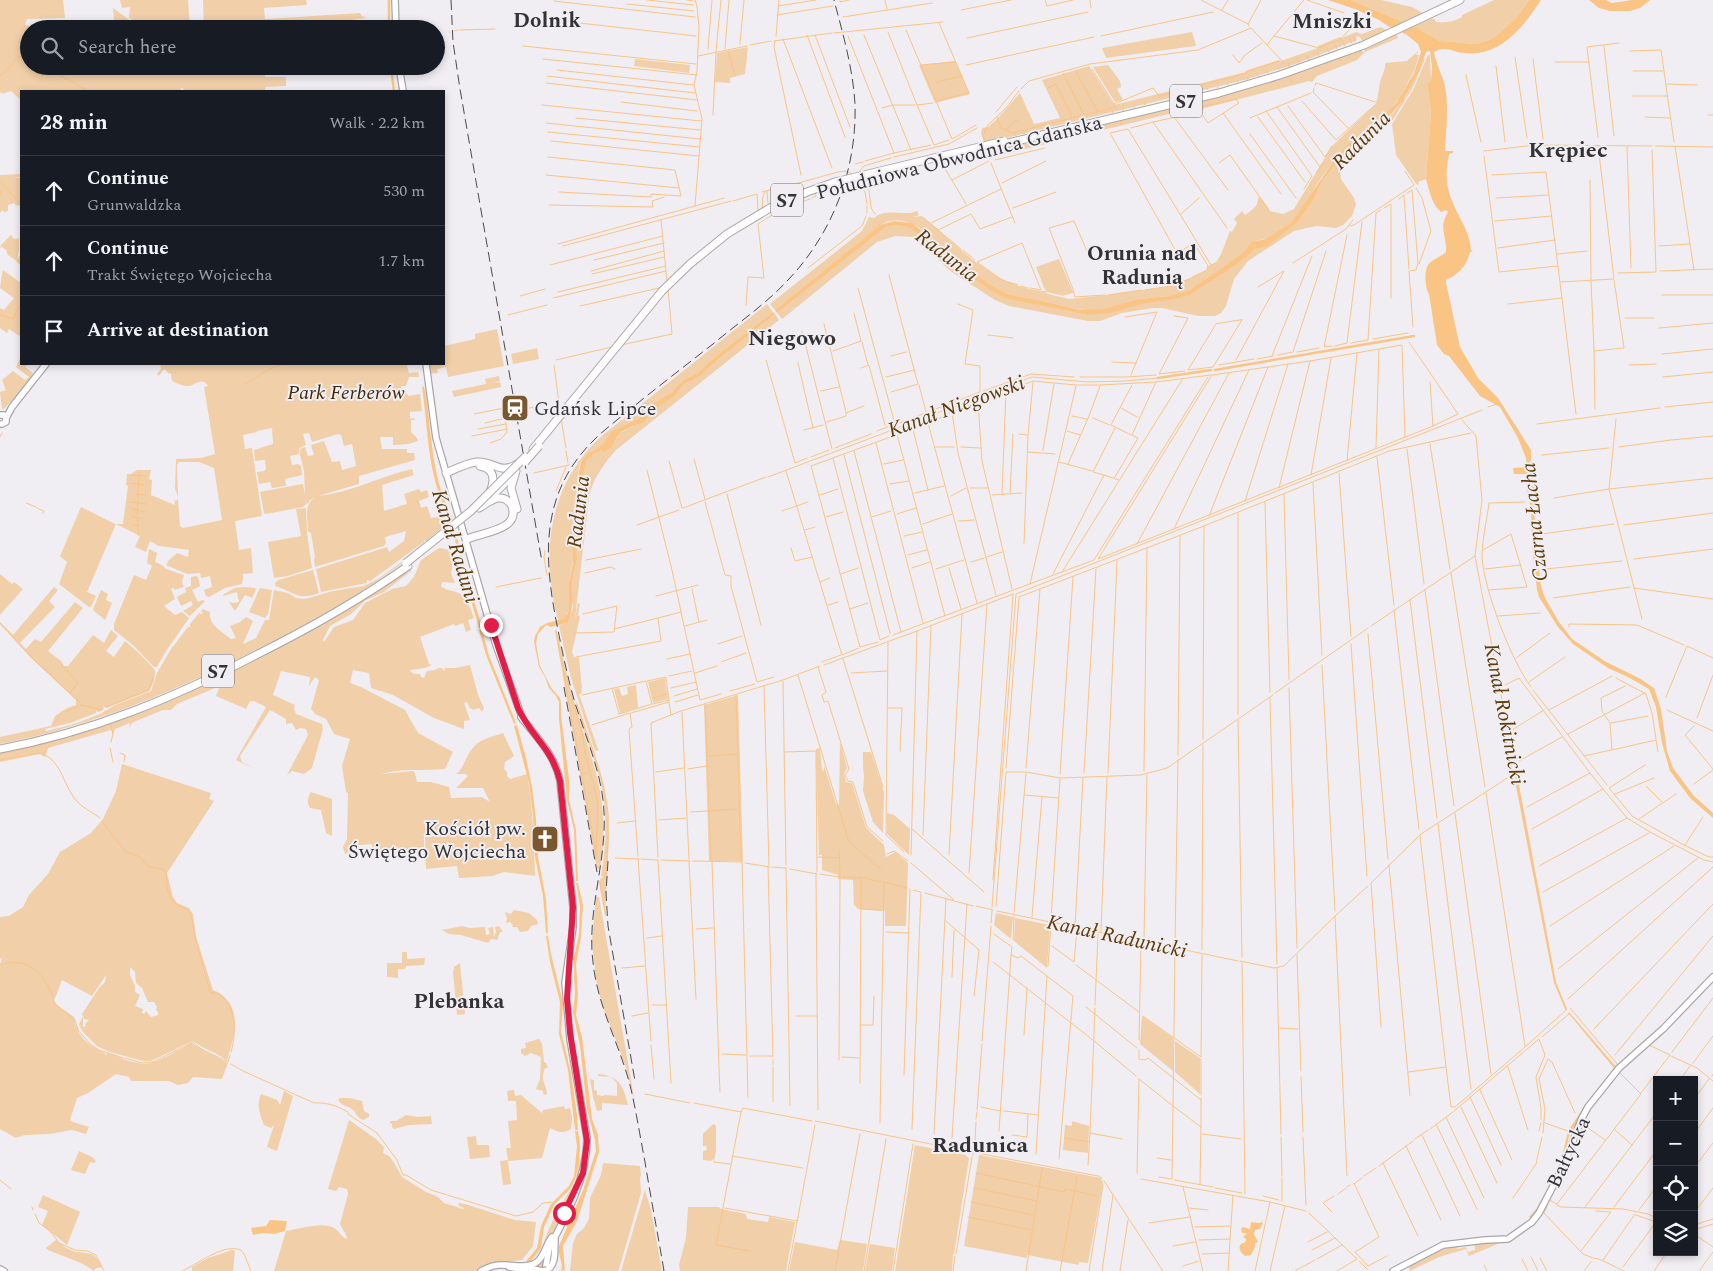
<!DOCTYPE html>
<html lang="en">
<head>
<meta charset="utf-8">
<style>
	:root { --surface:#171b24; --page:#242831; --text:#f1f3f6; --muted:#9ea1a6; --line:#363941 }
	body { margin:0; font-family:Spectral,serif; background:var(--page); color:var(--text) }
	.controls { position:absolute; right:15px; bottom:15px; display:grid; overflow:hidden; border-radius:0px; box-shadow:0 2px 8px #0003 }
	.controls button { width:45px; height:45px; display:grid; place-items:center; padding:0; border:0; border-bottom:1px solid var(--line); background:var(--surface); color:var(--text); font:25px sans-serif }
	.stop { position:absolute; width:15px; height:15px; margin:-11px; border:4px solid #e11d48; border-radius:50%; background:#fff }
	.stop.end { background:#e11d48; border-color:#fff; box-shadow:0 1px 5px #0008 }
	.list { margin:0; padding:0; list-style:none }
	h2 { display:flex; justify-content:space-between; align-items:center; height:65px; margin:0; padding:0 20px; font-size:21px }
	h2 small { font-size:16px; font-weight:400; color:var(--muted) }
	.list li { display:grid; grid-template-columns:32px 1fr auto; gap:15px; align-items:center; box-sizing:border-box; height:70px; padding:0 20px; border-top:1px solid var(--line) }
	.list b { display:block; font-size:19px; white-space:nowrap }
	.list p { margin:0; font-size:16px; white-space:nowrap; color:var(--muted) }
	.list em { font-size:16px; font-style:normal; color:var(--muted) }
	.icon { flex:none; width:28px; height:28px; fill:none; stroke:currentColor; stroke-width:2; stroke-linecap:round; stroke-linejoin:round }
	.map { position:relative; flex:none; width:1713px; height:1271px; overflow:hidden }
	.search { position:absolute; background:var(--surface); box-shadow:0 2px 8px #0003; left:20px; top:20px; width:425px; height:55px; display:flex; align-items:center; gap:12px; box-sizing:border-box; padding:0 18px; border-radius:28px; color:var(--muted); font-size:19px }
	.panel { position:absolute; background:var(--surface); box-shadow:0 2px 8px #0003; left:20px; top:90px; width:425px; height:275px; border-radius:0px }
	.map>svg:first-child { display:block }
	.green { fill:#f1cfa9; fill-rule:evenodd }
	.water { fill:#fac485 }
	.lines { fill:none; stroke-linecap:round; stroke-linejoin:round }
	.stream { stroke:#fac485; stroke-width:1 }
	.canal { stroke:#fac485; stroke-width:2.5 }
	.major-casing { stroke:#a9a7ab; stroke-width:8 }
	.highway-casing { stroke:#a9a7ab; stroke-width:9 }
	.major { stroke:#fff; stroke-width:5.5 }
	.highway { stroke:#fff; stroke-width:7 }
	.rail { stroke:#4b494c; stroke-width:1; stroke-dasharray:10 5; stroke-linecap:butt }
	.major-bridge-casing { stroke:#a9a7ab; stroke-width:8; stroke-linecap:butt }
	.highway-bridge-casing { stroke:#a9a7ab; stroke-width:9; stroke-linecap:butt }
	.major-bridge { stroke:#fff; stroke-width:5.5 }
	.highway-bridge { stroke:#fff; stroke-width:7 }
	.route { stroke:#e11d48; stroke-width:6 }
	.labels { text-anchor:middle; stroke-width:4; stroke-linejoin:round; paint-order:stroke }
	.shield { fill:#f0eef2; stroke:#6c6a6d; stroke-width:1 }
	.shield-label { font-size:19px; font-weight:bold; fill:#333234 }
	.street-label { font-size:20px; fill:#333234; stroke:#f0eef2 }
	.park-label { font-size:20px; font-style:italic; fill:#3e280c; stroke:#f0eef2 }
	.poi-label { font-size:20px; fill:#333234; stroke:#f0eef2; text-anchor:start }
	.neighbourhood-label { font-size:21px; font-weight:bold; fill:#333234; stroke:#f0eef2 }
	.water-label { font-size:21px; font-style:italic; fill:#5e3b08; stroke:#f0eef2 }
	.quarter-label { font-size:22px; font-weight:bold; fill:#333234; stroke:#f0eef2 }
</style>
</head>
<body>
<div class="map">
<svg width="1713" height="1271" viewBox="0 0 1713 1271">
	<rect width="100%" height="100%" fill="#f0eef2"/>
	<g class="green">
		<path d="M0,0H63L65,18L27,19L25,25L29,26V66H264L265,77H286V86L265,87V91H184V89L181,88L180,91H21V100L11,91L2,94V92L0,93Z"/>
		<path d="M120,0H188L190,29H113V25L115,29L116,25L114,20L113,8L131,21L132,20L129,18L130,7L122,8Z"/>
		<path d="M203,0H306L307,5L264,8L265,19L360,13L362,16L367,18L333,22L265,24V29H204Z"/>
		<path d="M1351,0H1381L1412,7L1435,20L1436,22C1446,23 1453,22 1462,17V15L1494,0H1529L1517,17L1497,35L1489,40L1477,44L1440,41L1415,27Z"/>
		<path d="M1380,27L1397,35L1398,38L1365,52L1357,60L1317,76L1312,82L1309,81L1205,108L1200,111L1202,114L1200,115L1195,110L1189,109L993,157L989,154L981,134L982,128L988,127L998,118L1020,93L1034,124L1060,118L1042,80L1089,66L1114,105L1246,72L1245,71L1279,60L1281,61L1318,48V46L1340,37L1342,38L1356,32L1362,34ZM1356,36L1360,37L1363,42L1305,64L1226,89L1046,133C1153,107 1261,85 1363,44L1365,49L1363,53L1361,49L1255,85L1016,144L1008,146V148L1005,147L1004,143L1019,139L1004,142V136L1006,138L1248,79L1298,63L1357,40Z"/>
		<path d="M1192,32L1196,45L1195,46L1106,58L1102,48Z"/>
		<path d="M748,47L745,74L730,78V83L715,82L717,53Z"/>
		<path d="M1418,51L1416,55H1419L1415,69L1399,99L1379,122L1353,141L1335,159L1317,184L1298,218L1269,238L1256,241L1250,245L1247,251L1232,262L1189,290L1169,296L1139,299L1109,310L1091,312L1043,301L1013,298L995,288L993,289L918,227C910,222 895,217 885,223C882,224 880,226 877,228L775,310L770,304L862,231L869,217L874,218C886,207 905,217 917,211L919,215L913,217L921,216L925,218C959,248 998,289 1044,291L1048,294L1069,299L1108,295L1172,286L1207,270L1208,266L1218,262L1230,231L1232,232L1237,223L1234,219L1242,211L1245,215C1251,211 1259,206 1258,198L1260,197L1270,211L1283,214L1294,209L1332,146L1375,105C1379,97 1378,88 1381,79C1383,74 1386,68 1385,63L1407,61Z"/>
		<path d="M1428,55H1430L1431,81L1427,83L1431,113L1426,178L1418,182L1419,184L1417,185L1396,155L1392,124L1413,90Z"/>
		<path d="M1424,58L1425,59L1412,89L1391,123L1384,126L1356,145L1343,163L1340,171L1341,179L1354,198L1356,205L1352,216L1343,225L1336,228L1316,226L1294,231L1248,261L1234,279L1226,306L1221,313L1215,316H1198L1162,308H1153L1122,313L1100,321H1088L1009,306L995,300L949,270L924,245L914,237L895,236L877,242L797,307L787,311L796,308L782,319L777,313L887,224L910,225L985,287L1006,298L1087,315L1119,309L1145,301L1190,295L1219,274L1247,257L1259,245L1264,247L1270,242L1298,222L1314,199L1322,181L1341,156L1356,142L1376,129L1392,114L1406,97Z"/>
		<path d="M635,59L690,65L689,73L634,66Z"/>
		<path d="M955,61L970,94L935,103L919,65Z"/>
		<path d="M1108,65L1120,81L1121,87L1117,89L1123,100L1115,102L1093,67Z"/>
		<path d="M20,174L21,177L13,178H21V206L15,205V203L8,205V211H6V213L2,210L0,213V175Z"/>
		<path d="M11,235L14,239L21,238L19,239V251L17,259L21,254V264L8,255L6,250L2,247L0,248L1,245Z"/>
		<path d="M1059,259L1073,292C1063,296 1055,293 1045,290L1036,267Z"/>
		<path d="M3,270L21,283V337L9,329L7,333L0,328V308L4,310L14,298L0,288L2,273Z"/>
		<path d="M767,304L773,312L721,352L696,374L683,380L672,392L653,404L641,417L617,429L611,442L592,451L584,460L581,461L578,472L577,505L578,523L572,537L574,554L569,583V607L567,617L559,621C554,610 553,595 551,583C544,528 560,472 603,435Z"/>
		<path d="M775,314L779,320L616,450C604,464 593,478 589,497L575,619L578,603L580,604L578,615L580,617L572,652L574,657L579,658L582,689L581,694H579L598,749L595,751L571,678L559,626L565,623L570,617L573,607L572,582L577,559L576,538L582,520L580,479L588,458L592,454L614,443L620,433L646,420L655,408L676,395L684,384L699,377L720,358Z"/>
		<path d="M497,329L504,366L448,377L446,367L437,369L438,373L430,374L428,364H444V346L475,339V334Z"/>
		<path d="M537,348L539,359L513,364L511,354Z"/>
		<path d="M21,356V364H28L25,367L34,374L41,365L39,364H43L11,404L10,402L5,408L2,409L0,392L6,390L2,380L13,371L25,380L29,377L16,367Z"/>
		<path d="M160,364H408L407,366L409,373L418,372L419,377H409L406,386H401V389L409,396L420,394L422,411L410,412V419L414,418L415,420H411V432L417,438L418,441L408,444L393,445V437H380L382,449H407V453H414L415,460L359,476V484L318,496C350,493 381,476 412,469L414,475L382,485L384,511L407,504L404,494L419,489L421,492L427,490L429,497L419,501L421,508L427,506L431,518L444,516V526L426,541L424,540V542L370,581L367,580V583L321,592L316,569L384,548L387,547L389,552L404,541L406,531L385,537L386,543L384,546L315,567L314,559L315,558L311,533L309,532L308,531C308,518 303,504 316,497L310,500L307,505L305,499L306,504L303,507L266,514L264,513L260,492L302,484H303L305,496L304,471L300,455V449L305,447L308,456L314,455L311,445L324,441L332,462L340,461L342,470L356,466L352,444L344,446L341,435L338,434L312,442L309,433L303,434L306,445L299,448V454L290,456L292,465L298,464L301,466L302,475L285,479L286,486L272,488L270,482L259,484L257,472L264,471L266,469L265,460L255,461L254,450L273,444L272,428L257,431V432L243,435L245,449L252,448L262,516L235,521L239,550L251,548L253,573L243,574V579L242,584L225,588L209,597L206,596L204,590L212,587L210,576L201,578L200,573L187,574L166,565L169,560L177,553L188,557L189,550L159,546L150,541L146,552L135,547L140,536L116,524L87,592L96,596L91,607H89L59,584L67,562L60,556L81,507L115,524H123L128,486L126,485L127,474H131L137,470H151L149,479L152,480L151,495L175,505L174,500L176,501L178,499L180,526L183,528L222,520L214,468L199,462H179L177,465L178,497L175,488L176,459L201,458L215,454L204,387L208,386C202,377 197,384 189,386C184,387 177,383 172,381L171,374L168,373L166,370H163L159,376L157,374L161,369Z"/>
		<path d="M499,376L500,381L490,383L500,382L501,387L454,397L452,391L486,384L485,379Z"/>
		<path d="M306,508L307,533L312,568L288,576L274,578L268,542L301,536L296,509Z"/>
		<path d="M442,533C424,547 406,561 387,574C339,608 285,636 232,662C154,700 85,727 0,744V737L51,726L55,716L67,708L76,705V700L30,657L0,624V622L13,635L54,587L58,590L49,601L55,607L20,643L26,649L35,639L41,642L75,602L83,608L48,651L61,661L64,666H68L93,635L104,643L111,630L118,636L106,651L114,657L125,641C131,646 153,665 155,671C156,677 152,687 149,691L106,708L103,706L104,709L99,712L96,711V713L70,723L45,729L46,731L71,725L90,718L102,713L115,705L151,691L157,673L171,649L188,627H190V624L199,613L201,614L203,613L201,611L203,609L210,612C208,625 223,632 231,639L236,638L230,626L240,622L246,617L253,621L243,644L256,638L265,620H269L274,590L288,593L296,598L305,599L333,591L364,586L378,579Z"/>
		<path d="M439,548L451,550L452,551V569L451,573L455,583L442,582L441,586C445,590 450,590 456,592C467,596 470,608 474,618L468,620L471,630L466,632L463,623L455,626L454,624L420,637L429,664L432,665L425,668L411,670L410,671L414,674H420L421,677L424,678L427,671L435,670L438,668H442L444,671L445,668H455L470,665L478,695L484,708L482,712L479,708L473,710L470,708L467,702L464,703L470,720L464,721V729L434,718L393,695L371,688L369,673L353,670L350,683L361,687L405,710L418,733L453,752L445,769C424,771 401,768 381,774L413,771L415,773L417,782H431L449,787L451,798L482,797L490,802L483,788H456L468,776L466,774H456C464,769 465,757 472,749C479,739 492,737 503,733L514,756L505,762L504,769L507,772V776L510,779L527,774C533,808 534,841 535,876L504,872L493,876L459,878L457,866L426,869L425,837L458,833L424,836V848L372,852V844L350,846L349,852L345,854L343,847L347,839L348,793L346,792L342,766L350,739L334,734L326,719L315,714L311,709L319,680L315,677L309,686L310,677L281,671L273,695L295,705L294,709L296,714L322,724L323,729L312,768L304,774L292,771L287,775L308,735L306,729L300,728L296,730L292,723L286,724V719L270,710L240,756L242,762L256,769L236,760L266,707L254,701H250L246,709L216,696L220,686L177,704L171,710H163L136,721L132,723L129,729L130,723L115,729L113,735L111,730L48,748L45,757L40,754L0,762V752L34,745L197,686L406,570L408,573L410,568L411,571L384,592L366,600L351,614L330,626L323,640L324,642L334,627L353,620L365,603L392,589L406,586L414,577L421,560Z"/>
		<path d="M149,549L157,553L155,562L162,565L166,569L184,575L182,582L184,587L174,590V588L171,589L175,599L164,606L175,615L182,612L189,618L166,651L157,667H154L133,645L114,630V624L134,575L146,580L152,566L147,563Z"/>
		<path d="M313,570L319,593C297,601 295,592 275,586V583L278,580Z"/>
		<path d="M0,574L12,584L14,582L23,589L0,615Z"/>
		<path d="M196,576L198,577L200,586L192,590L198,602L202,600L205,601L190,616L183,611L193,605L191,601L181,606L177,597L186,592L185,588L191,586V577Z"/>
		<path d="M244,587L255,588L256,590L252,598L245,595L235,611L229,602L233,603L239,602L237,592L223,596L224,594L235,588Z"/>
		<path d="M260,588L272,590L268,614L265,618L249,612Z"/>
		<path d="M101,590L108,594L106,600L112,603L105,620L94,611L93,609Z"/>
		<path d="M556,629C563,651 566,674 572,696C591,759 612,801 600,868L597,869L555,631Z"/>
		<path d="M665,678L668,699L653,703L648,682Z"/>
		<path d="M636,685L638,708L620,713L614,689L619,688L622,696L628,694L627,687Z"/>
		<path d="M738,695L743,861H709L704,705Z"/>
		<path d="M575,698L601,775L607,805L609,838L605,916L599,882L600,879L603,877L601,876C607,840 608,806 598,772C591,747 579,722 575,698Z"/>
		<path d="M840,742L847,768L844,773L846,782L852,783L866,828L884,845L886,857L895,852L908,863L906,926H885V910L881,911L858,909L854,905L853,880L838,879V875L822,870V855H819L816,749L820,748L822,770L824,771V765L836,804L839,805Z"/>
		<path d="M863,752H871L884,792L883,833L873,822L863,791L864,777L863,766Z"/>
		<path d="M122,764L211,793L209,799L214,801L167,873L173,897L177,903L189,908L193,914L196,937L213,990C221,993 224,996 229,1002C241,1021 232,1041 227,1061C217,1052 203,1049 193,1041L151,1061H143L110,1052L97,1046L82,1031L79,1024L83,1017V1027L86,1026L85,1024L89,1020L84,1019L82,1014L99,988L105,982L106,975L92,996L62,980L54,1001L58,1006L74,1017C76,1035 88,1046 105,1053L106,1056L107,1053C119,1057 132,1063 145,1064C156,1064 182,1048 192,1043L201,1049L228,1063L222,1079L193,1077L188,1083L178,1085L169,1081H131L129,1077L116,1074L88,1093L77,1098L70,1120L73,1122L89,1127L86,1134L72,1130L49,1134L25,1135L16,1138L0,1129V964L2,959L0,958V917L9,916L23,907L29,895L48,874L60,852L91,833L103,819L116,791ZM130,967L135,972L136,983L142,988L148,1002H154L157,1007L156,1010L158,1012V1015L151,1017L146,1011L144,1014L141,1012L143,1011V1009L135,1006L140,995L135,992V986L130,975Z"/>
		<path d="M311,792L332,799V836L326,833L321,810L310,808C306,801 308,798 311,792Z"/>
		<path d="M887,813L894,815L910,829L909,855L887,834Z"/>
		<path d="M596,897H599L635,1103L625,1065L602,1004L596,979L592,941Z"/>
		<path d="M514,910L529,913L537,920L538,924L531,926L528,931L520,932L517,927H512L513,925L510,922L506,923L507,918L505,912L511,914Z"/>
		<path d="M996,913L1013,917L1011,939L994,925Z"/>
		<path d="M1015,918L1050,925L1047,968L1014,941Z"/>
		<path d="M462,926L470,928L485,927L486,935L490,934L488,928L493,927L494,937L496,932L495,927L499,926L503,932H500L497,940L491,939L488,943L461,935L449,934L442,930Z"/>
		<path d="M402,952H407V959L425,958L424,965L406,966L405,969H398V978L387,977V963H402Z"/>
		<path d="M460,963L465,1014L457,1015L453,972L454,967Z"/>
		<path d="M1142,1016L1173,1038V1071L1140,1044Z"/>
		<path d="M539,1039L542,1044L544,1062L546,1063L548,1068H545C540,1081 546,1083 547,1094L544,1095L543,1091L536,1089L540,1079L541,1057L531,1053L525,1056L521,1053V1049L526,1048L525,1043Z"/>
		<path d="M1175,1041L1200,1058V1094L1175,1072Z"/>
		<path d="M598,1074C619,1076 623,1085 628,1105L602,1103V1110L597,1111L593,1097L590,1079L594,1080V1090L597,1091V1095L603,1096L604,1095L617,1096V1083L611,1077L598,1076Z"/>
		<path d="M514,1090L515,1096L521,1095L542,1113L543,1110L564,1106L565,1109L570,1108L572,1117L571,1129C564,1134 557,1132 550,1128L542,1158L508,1161L511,1184L503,1185L500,1161L508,1160L506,1148H511L508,1121L517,1120L516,1101H508L507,1091Z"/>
		<path d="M284,1091L293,1096L277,1151L267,1147L274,1125L271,1128L264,1125C260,1115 256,1105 261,1094L277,1100L280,1105Z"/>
		<path d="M340,1098H350L362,1101L364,1111L369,1114V1117L363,1120C356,1117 356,1112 352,1109C346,1105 342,1106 338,1100Z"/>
		<path d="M406,1115L418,1117L431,1116L432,1124L409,1125L394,1129L392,1127V1124L390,1123V1121H396Z"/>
		<path d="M349,1120L376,1139L384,1147L383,1153L389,1156L393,1161L402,1177L426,1192L438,1197L444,1203L463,1209L464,1208L459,1206L458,1203L465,1204L515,1220L536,1222L533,1246L522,1260L492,1263L476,1271H274L286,1231C298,1229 324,1221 334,1228C339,1231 341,1236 346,1239L347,1237L340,1224L348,1194L347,1189L339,1187L336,1191L328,1189Z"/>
		<path d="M1072,1121L1089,1126L1088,1153L1063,1150L1065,1125L1072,1126Z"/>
		<path d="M714,1124L716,1126V1151L714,1162L713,1159L711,1161L703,1160V1151L707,1150L706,1146H703V1134L712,1125Z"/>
		<path d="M476,1136L477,1145H489L490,1157L470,1159L467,1137Z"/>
		<path d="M915,1145L965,1155L969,1158L954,1254H953L952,1271H895Z"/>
		<path d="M79,1151L92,1157L96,1161L94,1163L90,1162L85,1174L71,1170Z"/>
		<path d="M979,1155L1101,1178L1103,1183L1088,1263L1079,1262V1265L1027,1255V1258L964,1246Z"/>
		<path d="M581,1158H584L581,1175L574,1192L553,1234L545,1245L540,1257L531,1264V1266C544,1261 543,1249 551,1239L543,1262L544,1271L540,1266L539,1269L531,1267V1269L539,1271L531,1270L529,1271L531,1264L541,1252L547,1233L556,1214L575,1182Z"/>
		<path d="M603,1163L640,1166L641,1175L640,1178L641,1193L639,1200L620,1266L618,1271H570L573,1243L577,1234L584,1228L589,1219L590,1198L601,1175Z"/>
		<path d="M645,1190L651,1210L662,1271H621Z"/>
		<path d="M43,1195L80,1212L67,1245L42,1225L48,1211L38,1207Z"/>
		<path d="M688,1207H719L721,1209L746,1214L747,1219L768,1222L769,1217L795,1222L786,1271H680L679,1265L686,1238Z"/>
		<path d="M56,1240C61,1245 70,1251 77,1252C92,1254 94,1251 102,1267L96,1268L94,1271C81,1261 64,1257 48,1250L46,1248Z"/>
		<path d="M840,1240L867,1244L863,1271H789L795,1242L837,1250Z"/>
		<path d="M1500,1241V1243L1469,1256L1466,1249L1439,1257L1410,1271L1408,1265L1436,1249L1456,1245L1457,1249L1466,1247L1468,1252L1475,1250L1474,1242Z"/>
		<path d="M870,1244L895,1248L892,1271H865Z"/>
		<path d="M232,1250L235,1251L233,1271H192V1267L208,1258Z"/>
	</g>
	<g class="water">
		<path d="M1328,0H1351L1415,27L1440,41L1477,44L1489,40L1497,35L1517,17L1529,0H1541C1523,27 1501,57 1464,53C1453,52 1444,45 1434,52C1436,64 1442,74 1445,86C1449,107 1446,129 1445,151H1453V153L1449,154C1446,169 1445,183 1451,198C1457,216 1470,230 1471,250L1473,251L1470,252C1466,267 1459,274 1446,280V283L1460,347L1478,378L1498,398L1531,450V472L1532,477L1536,483L1539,492L1534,501L1536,543L1541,586L1545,598L1559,622L1572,639L1606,662L1639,678L1654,688L1661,709L1667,751L1673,768L1694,796L1713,813V818L1690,798L1670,771L1662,743L1656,707L1649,689L1628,677L1608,668L1573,644L1558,627L1539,597L1537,590L1532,545L1531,509L1526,485V474H1514L1513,468L1527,467L1526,458L1518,438L1500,407L1480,396L1449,356L1444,354L1437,345L1429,294C1425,288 1424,271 1428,265C1432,259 1441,257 1446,252C1447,236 1438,228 1448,212L1446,210L1441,212C1432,205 1429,190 1426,179L1418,182L1426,178L1431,113L1427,83L1431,81L1432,67L1430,51L1426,52L1419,71L1403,101L1379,127L1359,141L1340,158L1322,181L1314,199L1298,222L1267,246L1255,249L1247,257L1190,295L1169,300L1146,303L1109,313L1087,315L1013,300L1002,297L985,287L912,229C904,225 892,223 884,228L777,313L775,310L879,226L878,221L880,225L894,221L912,223L988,284L1009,295L1043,301L1081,310L1104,309L1139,299L1169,296L1189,290L1213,274V272L1215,273L1244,252L1252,242L1266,239L1292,222L1335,159L1349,144L1374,125L1397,102L1414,73L1421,52L1418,44L1407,35L1388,26L1379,20L1355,9Z"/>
		<path d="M1589,0H1606L1612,3L1632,0H1650L1640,8L1630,11H1610L1599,8Z"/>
		<path d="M773,312L775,314L720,358L699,377L684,384L676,395L655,409L644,422L631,427L621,432L617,437L612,447L604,452L602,450L594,453L587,460L582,477V520L576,538L577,559L572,582L573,600L570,617L567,622L560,625L551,627L546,625L538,634L536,643L540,666L552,689L560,698L561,703V715L569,779V799L576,830L578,881H576L574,830L567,800L559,718V702L556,696L549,688L545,677L539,667L534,641L535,636L540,627L547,623L563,619L568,614L569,604V583L573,563L572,537L578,523V476L581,462L589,453L603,445L611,432L641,417L653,404L672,392L683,380L696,374L721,352Z"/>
		<path d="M424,386C432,426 430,468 447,506L445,508C427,470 428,427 422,387Z"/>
		<path d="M448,508L452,517L468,581L482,627L479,628L465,580L449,516L446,509Z"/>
		<path d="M482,629L488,653L516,723L514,724L486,655L479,630Z"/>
		<path d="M517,725L527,762L532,787L536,819L538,857L546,899L548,933H546L543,896L535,857L533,816L529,783L514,726Z"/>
		<path d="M1516,769L1556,982L1567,1009L1566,1011L1554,983L1513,770Z"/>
		<path d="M576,883H578L583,905L581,937L576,964L578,994L576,1015L582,1037L592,1119L598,1135L599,1152L577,1221L563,1246L565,1270L561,1271C564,1262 557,1255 559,1246L583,1190L596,1151L595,1140L587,1109L580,1046L573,1012L575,993L574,976V957L579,934L580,906Z"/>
		<path d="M546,936H548L551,954L563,1003L561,1032L571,1073L577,1115L578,1130H575L568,1070L559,1034L560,1002L550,962Z"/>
		<path d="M1569,1012L1617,1068L1584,1112L1571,1132L1568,1140L1564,1161L1538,1212L1531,1218L1529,1217L1537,1208L1560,1165L1568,1131L1588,1101L1614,1068L1569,1014L1568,1013Z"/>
		<path d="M575,1131H578L580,1146L579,1165L575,1180L570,1189L554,1205L544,1227L541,1248L527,1266L524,1268L527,1260L537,1248L541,1226L551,1204L569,1186L574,1176L577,1146Z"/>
		<path d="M270,1220L287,1221L285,1231L274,1234L263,1233L253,1235L251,1228L266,1226Z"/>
		<path d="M1251,1222L1259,1223L1262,1222L1263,1223L1260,1229L1255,1230L1254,1234L1258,1242L1255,1243V1247L1251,1255L1245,1256C1242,1254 1237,1248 1241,1244C1242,1243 1244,1243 1246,1241V1239L1243,1237L1247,1233H1242L1241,1229L1243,1227L1250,1229Z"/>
	</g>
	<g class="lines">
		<g class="stream">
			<path d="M647,0L694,5"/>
			<path d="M687,0L693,1"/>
			<path d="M840,0V2L849,0"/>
			<path d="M885,0L887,9"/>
			<path d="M1045,0L1047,6L1073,0"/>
			<path d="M1090,0L1091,8"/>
			<path d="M1201,0L1248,24L1249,26"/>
			<path d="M1307,0L1344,13"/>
			<path d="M554,1L695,17"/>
			<path d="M627,4L694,11"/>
			<path d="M778,6L816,0"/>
			<path d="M961,10L1011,0"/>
			<path d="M1222,10L1228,0"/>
			<path d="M777,15L833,6"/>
			<path d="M843,17L932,3"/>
			<path d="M552,20L696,36"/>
			<path d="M939,23L969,93L936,101L952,139L976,125"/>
			<path d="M1248,24L1261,0"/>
			<path d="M460,30L495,29"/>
			<path d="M906,30L936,101"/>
			<path d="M454,31L458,30"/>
			<path d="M449,32H450"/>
			<path d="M888,32L917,105"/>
			<path d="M834,33L943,22"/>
			<path d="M807,35L845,137"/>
			<path d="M815,35L850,127"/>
			<path d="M864,35L911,150"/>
			<path d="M776,36L779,0"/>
			<path d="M848,36L894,153"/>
			<path d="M1101,36L1213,12"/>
			<path d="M1274,36L1304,0"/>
			<path d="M1353,37L1355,42"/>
			<path d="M967,38L1088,12"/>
			<path d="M783,39L832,168"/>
			<path d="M1350,39L1352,43"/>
			<path d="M774,41L832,33"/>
			<path d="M775,41L774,47L801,175"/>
			<path d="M1343,42L1345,46"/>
			<path d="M740,44L744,0"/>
			<path d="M750,45L771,41"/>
			<path d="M1267,45L1285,64"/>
			<path d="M1335,45L1337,49"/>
			<path d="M523,46L696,64"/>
			<path d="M1604,46L1614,136"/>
			<path d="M1327,48L1329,52"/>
			<path d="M708,49L712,0"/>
			<path d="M725,49L729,0"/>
			<path d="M728,50L735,76"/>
			<path d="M1359,50L1360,54"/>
			<path d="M1355,51L1357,56"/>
			<path d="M1630,51L1661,50L1674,142"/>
			<path d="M1317,52L1319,56"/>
			<path d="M1348,54L1349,58"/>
			<path d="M1233,55L1239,63L1245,55L1262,43"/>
			<path d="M698,56L747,46"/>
			<path d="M1307,56L1309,60"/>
			<path d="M1340,57L1342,61"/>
			<path d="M1515,57L1527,138"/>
			<path d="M543,59L697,75"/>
			<path d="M1297,59L1299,63"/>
			<path d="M1533,59L1543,139"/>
			<path d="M1555,62H1589"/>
			<path d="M1288,63L1289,67"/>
			<path d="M921,65L955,62"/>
			<path d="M966,65L1094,37"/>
			<path d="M42,66L87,90"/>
			<path d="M1496,66L1505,142"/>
			<path d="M1277,67L1279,70"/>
			<path d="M557,70L693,85"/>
			<path d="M1267,70L1268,73"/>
			<path d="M1633,71H1663"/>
			<path d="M1076,72L1098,112"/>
			<path d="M1063,73L1084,115"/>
			<path d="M1257,73L1258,76"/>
			<path d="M1466,75L1481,142"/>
			<path d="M0,76L13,64V61L19,56L29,59"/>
			<path d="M547,76L695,93"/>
			<path d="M1247,77L1248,80"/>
			<path d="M1290,78L1291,82"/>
			<path d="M1237,80L1238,82"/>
			<path d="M937,82L962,76"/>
			<path d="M546,83L697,100"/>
			<path d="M1227,83L1228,85"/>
			<path d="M1667,84L1697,85"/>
			<path d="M1217,86L1218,88"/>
			<path d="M1315,86L1316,83L1375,102"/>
			<path d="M1048,88L1056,84L1072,117"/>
			<path d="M1207,88L1208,90"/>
			<path d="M1314,88L1313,92L1348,128"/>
			<path d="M1021,89L1029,81L1090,64L1198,50L1251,28L1267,45L1274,36L1319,48L1341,39L1359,19"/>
			<path d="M1199,90V92"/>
			<path d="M1190,92V94"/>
			<path d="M1182,94V96"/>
			<path d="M1175,96V98"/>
			<path d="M1633,96H1667"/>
			<path d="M1302,101L1336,140L1375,105"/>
			<path d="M621,102L697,111"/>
			<path d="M933,103L917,105L934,145L949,140"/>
			<path d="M1144,103L1145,105"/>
			<path d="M1114,104L1153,88L1159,96L1247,73L1248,71L1279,61"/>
			<path d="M542,105L701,121"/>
			<path d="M1134,106V108"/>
			<path d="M1288,106L1325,157L1332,146"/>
			<path d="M1277,107L1320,167"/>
			<path d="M882,108L893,105H915"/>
			<path d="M1123,108V111"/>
			<path d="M1112,111L1113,113"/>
			<path d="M1198,111L1204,106L1236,99L1239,103L1208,123L1199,110"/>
			<path d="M1266,111L1312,176L1304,189"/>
			<path d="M996,112L1017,87"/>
			<path d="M1223,113L1281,194"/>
			<path d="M713,115L716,51L721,0"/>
			<path d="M1708,115H1713"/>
			<path d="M997,117L1001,128L1012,133L1116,107L1092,69"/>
			<path d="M1174,117L1228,190"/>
			<path d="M1258,117L1305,182"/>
			<path d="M1645,117L1670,118"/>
			<path d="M576,118L700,130"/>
			<path d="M1250,118L1311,93"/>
			<path d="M1120,121L1121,125"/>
			<path d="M1153,122L1195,113"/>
			<path d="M546,123L700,139"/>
			<path d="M1131,128L1153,122L1227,228"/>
			<path d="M1007,129L1016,120L1018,121"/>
			<path d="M1031,131V133"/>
			<path d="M548,132L699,147"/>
			<path d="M1024,132V134"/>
			<path d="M1015,134L1016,136"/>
			<path d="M1250,134L1296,198"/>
			<path d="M1598,137L1587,47L1619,43"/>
			<path d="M551,141L699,156"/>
			<path d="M985,143L983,135L988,125L1006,108L1019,91"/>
			<path d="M1627,146L1631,268"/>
			<path d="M1655,146L1713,147"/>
			<path d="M1675,146L1694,270"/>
			<path d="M988,149L990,153L993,156"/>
			<path d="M1484,151L1535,145L1652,146"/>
			<path d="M1484,156L1499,272L1558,266"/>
			<path d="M548,157L675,170L681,196L651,194V197L559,192"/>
			<path d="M894,157L949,144L977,128"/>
			<path d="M940,160L966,204"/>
			<path d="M995,160L1045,148"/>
			<path d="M865,161L894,153L931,145"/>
			<path d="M991,163L1015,223"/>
			<path d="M1219,163L1230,155L1269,210"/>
			<path d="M855,164L863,162"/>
			<path d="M859,172L864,166L891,158"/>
			<path d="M1316,173L1323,163"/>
			<path d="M546,175L679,188"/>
			<path d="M1492,175L1546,172L1560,282L1614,279L1598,145"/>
			<path d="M860,178L869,190L871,208L875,214"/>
			<path d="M855,180L865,192L867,204"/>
			<path d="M952,180L989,161"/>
			<path d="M1590,180L1591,281L1594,351"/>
			<path d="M0,181L20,203"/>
			<path d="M1002,183L1046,161"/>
			<path d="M791,185L838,172L846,171L852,174"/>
			<path d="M779,188L788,185"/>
			<path d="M1416,188L1422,198L1431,231L1419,264"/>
			<path d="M776,189L778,200"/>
			<path d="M767,191L768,203"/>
			<path d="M762,192L777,188"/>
			<path d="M1407,193L1412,190L1418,263L1416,270L1409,271L1413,327"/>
			<path d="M0,196L2,191"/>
			<path d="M812,198L816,196L815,192"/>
			<path d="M1496,198L1549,195"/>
			<path d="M1399,199L1404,195L1409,269"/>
			<path d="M733,201L757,194L758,210"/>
			<path d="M799,203L810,199"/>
			<path d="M549,205L653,207L652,201L664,197"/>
			<path d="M695,206L702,119L694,85L697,71L699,28L697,6L695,0"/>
			<path d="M779,207L780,212"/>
			<path d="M762,208L763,196L765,192"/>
			<path d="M1013,208L1056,192"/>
			<path d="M1384,208L1391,204V298"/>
			<path d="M786,209L797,204"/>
			<path d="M867,213V206"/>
			<path d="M776,214L784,210"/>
			<path d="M1181,214L1199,198"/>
			<path d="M766,219L774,214"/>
			<path d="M661,220L667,282"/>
			<path d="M1495,221L1552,216"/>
			<path d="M931,223L1001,189"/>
			<path d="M932,225L943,234"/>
			<path d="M1350,226L1354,225L1414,185L1405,171"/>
			<path d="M938,230L971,214L980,229L1012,217"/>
			<path d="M944,235L961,249"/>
			<path d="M558,244L724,198"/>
			<path d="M563,246L731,201"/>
			<path d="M1659,246L1690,244"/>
			<path d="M1498,248L1555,240"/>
			<path d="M963,250L975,260"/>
			<path d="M1178,253L1194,243L1208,266L1207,270L1193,277"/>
			<path d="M1557,254L1587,251"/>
			<path d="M1178,255L1110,133L1128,129L1211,265L1216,263L1221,256"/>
			<path d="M18,260L17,262L21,264"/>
			<path d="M594,260L664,243"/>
			<path d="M1293,263L1346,229L1353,220"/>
			<path d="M550,265L663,236"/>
			<path d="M808,268L862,226L866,216"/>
			<path d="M591,271L664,251"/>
			<path d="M1660,271L1713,269"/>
			<path d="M1618,273L1656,272L1652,150"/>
			<path d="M592,274L664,257"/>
			<path d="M889,275L918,384L891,392"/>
			<path d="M1018,285L1002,280L977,262L1022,243L1041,290L1030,288"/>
			<path d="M1021,286L1028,288"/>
			<path d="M858,288L895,424"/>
			<path d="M1145,290L1171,286L1187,280"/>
			<path d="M1045,291L1063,295L1074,292L1049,228L1074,221L1089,256"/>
			<path d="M558,292L666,266"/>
			<path d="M1074,293L1075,297L1105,295"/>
			<path d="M1108,295L1142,290"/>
			<path d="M1662,295H1713"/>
			<path d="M520,296L545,289"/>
			<path d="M553,298L666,271"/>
			<path d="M1562,298L1576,414"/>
			<path d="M1508,304L1562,298L1560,283"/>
			<path d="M746,305L748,277L764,278L758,224L764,220"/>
			<path d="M580,306L659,288"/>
			<path d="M0,315L13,319L21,303"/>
			<path d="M508,315L547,305"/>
			<path d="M1174,316L1188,318L1159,374L1185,371"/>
			<path d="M1125,317L1157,312L1131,375"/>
			<path d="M1625,318H1654"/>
			<path d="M1242,320L1213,367L1188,370L1216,324Z"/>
			<path d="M824,324L846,412"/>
			<path d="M1659,328L1713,323"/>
			<path d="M802,331L832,449"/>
			<path d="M988,335L1013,338"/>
			<path d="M1373,339L1408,333"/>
			<path d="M862,342L868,365"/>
			<path d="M1351,343L1368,340L1376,213L1381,210"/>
			<path d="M621,345L672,334L668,288"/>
			<path d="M1332,346L1324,347L1347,235"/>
			<path d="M1335,346L1347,343L1362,222"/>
			<path d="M833,351L861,341L854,313"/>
			<path d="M1297,352L1319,348"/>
			<path d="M1662,354L1713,349"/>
			<path d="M1278,355L1293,352L1326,251"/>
			<path d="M891,356L906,352"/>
			<path d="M1272,356L1312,256"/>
			<path d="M1257,359L1273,356"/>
			<path d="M556,360L612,347"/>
			<path d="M766,360L795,463L807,458"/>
			<path d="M1236,360L1284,271L1258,287"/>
			<path d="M1112,362L1136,363"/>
			<path d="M798,363L813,428"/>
			<path d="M554,365L560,411"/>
			<path d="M1219,365L1254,359"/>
			<path d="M1629,365L1656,364"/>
			<path d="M861,368L869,365L885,425"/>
			<path d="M886,377L915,370"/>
			<path d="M1080,377H1126L1156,375"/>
			<path d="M1663,377L1713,372"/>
			<path d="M1430,382L1433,426"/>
			<path d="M245,384L270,369L284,364"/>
			<path d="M919,385L926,412"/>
			<path d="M821,391L839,387"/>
			<path d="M983,391L1031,374L1074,377"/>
			<path d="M978,402L982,461L1012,589"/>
			<path d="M9,405L16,398"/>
			<path d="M1488,407L1497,404"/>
			<path d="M1665,407L1713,402"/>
			<path d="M1121,408L1137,417"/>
			<path d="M1595,409L1594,351L1624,348L1614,280"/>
			<path d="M522,410L542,405"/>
			<path d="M952,412L958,453L996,595"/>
			<path d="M474,414L504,408L507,432L501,439L490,443"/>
			<path d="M1072,416L1087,419"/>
			<path d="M561,418L566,448"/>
			<path d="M1093,418L1110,425"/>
			<path d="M1616,419L1609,489L1642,619"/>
			<path d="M1462,420L1476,436L1482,500L1475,556L1515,769"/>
			<path d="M827,422L846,416V413L864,406"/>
			<path d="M485,423L505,418"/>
			<path d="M899,423L980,392V366L965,364L973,310L958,304"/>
			<path d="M928,423L977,603"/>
			<path d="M1537,424L1660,408"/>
			<path d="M478,429L506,424"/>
			<path d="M913,429L928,490"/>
			<path d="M804,430L823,425"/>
			<path d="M877,431L893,425"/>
			<path d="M1067,431L1080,435"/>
			<path d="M897,434L945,616"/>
			<path d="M1019,434L1027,435"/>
			<path d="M1131,435L1111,425L1132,385"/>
			<path d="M472,436L507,429"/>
			<path d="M0,437L2,433"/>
			<path d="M1405,437L1402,345L1310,361L1212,375L1098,559L1433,426L1458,414L1409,342"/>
			<path d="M876,443L923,623"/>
			<path d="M1430,444L1450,569"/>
			<path d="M935,447H954"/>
			<path d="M961,447L981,448"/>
			<path d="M1619,447L1671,440L1713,436"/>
			<path d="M835,448L871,434"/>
			<path d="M1376,448L1379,350"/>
			<path d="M1407,449L1424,584"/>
			<path d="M1043,450L1054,384"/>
			<path d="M566,451L568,463"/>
			<path d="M854,451L901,632L893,635"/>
			<path d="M1028,452L1055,454"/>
			<path d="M844,455L890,633"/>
			<path d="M1542,455L1609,448"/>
			<path d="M811,457L829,450"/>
			<path d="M1377,457L1394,605"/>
			<path d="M833,458L880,640L889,636"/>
			<path d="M694,459L705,499"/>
			<path d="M669,461L682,508"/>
			<path d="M1347,461L1357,353"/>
			<path d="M1059,462L1092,471"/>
			<path d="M884,464L903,460"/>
			<path d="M1068,464L1089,416L1100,386"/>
			<path d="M647,470L672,570L700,700L721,694"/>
			<path d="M786,471L842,655L859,648"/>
			<path d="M139,472L137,518L139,536"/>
			<path d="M534,473L569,465"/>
			<path d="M1339,473L1351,636"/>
			<path d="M131,475L146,476"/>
			<path d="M1104,475L1093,472L1115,428"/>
			<path d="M1311,475L1331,358"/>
			<path d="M768,477L1032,377L1088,382L1125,381L1158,378"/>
			<path d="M1115,477L1138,438L1132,435L1156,382"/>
			<path d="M131,483L144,485"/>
			<path d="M1313,483L1322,655"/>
			<path d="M890,484L909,481"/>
			<path d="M970,488H988"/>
			<path d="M1279,488L1310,361"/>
			<path d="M556,491L566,467"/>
			<path d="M915,493L944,486"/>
			<path d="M136,494L145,495"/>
			<path d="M727,494L761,625"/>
			<path d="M1002,494L1006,392"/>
			<path d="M1010,494L1013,434"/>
			<path d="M1284,494L1289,679"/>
			<path d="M820,495L838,489"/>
			<path d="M992,495L1022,493"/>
			<path d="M951,496L966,488"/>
			<path d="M1554,498L1609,489L1713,478"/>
			<path d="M1245,501L1288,364"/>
			<path d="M131,502L146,504"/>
			<path d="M705,502L725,575L731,576V586L757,682L774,677"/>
			<path d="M1265,502L1270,692"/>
			<path d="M1525,502L1489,503C1487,520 1482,539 1482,557C1484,590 1511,660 1531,687"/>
			<path d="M26,503L36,507"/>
			<path d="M37,508L44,511L43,513"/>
			<path d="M683,508L766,477"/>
			<path d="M131,509L145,512"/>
			<path d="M782,511L808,502"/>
			<path d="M1238,513V714"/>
			<path d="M897,514L916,508"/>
			<path d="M131,516L142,519"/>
			<path d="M1209,516L1268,367"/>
			<path d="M826,517L843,512"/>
			<path d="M872,517L891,511"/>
			<path d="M959,521L974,520"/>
			<path d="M923,524L952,514"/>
			<path d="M132,525H139"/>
			<path d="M637,525L679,510"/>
			<path d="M1624,525L1713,513"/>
			<path d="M1174,529L1249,370"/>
			<path d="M805,530L815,527"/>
			<path d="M1542,534L1614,524"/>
			<path d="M904,536L922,532"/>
			<path d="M1024,544L1028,435L1033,382"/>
			<path d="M1137,544L1229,373"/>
			<path d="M791,548L795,561L812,557"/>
			<path d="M1483,550L1511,534L1527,587L1489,590"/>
			<path d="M545,551L544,557L547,575"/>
			<path d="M908,555L927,550"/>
			<path d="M987,557L1002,552"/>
			<path d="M1634,559L1713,549"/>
			<path d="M586,560L641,549"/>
			<path d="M971,562L984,558"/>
			<path d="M912,568L930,562"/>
			<path d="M949,568L961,609"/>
			<path d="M936,569L964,560"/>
			<path d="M1485,569L1521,565"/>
			<path d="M1546,569L1622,561"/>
			<path d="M1062,572L1182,380"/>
			<path d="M585,573L611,567L615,569"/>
			<path d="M1451,573L1485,787"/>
			<path d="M841,574L858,568"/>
			<path d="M1053,574L1104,475L1119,480"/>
			<path d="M820,582L830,578"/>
			<path d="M1030,584L1076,386"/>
			<path d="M496,587L541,578"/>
			<path d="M1634,588L1713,599"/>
			<path d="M692,589L699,622"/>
			<path d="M1425,590L1454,806"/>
			<path d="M656,596L698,585"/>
			<path d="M1553,598L1630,587"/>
			<path d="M1410,600L1437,818"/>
			<path d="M828,605L838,602"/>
			<path d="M850,609L868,603"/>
			<path d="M1394,610L1419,829"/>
			<path d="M1498,616L1540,613"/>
			<path d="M658,618L681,612"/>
			<path d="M0,623L36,662L46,670"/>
			<path d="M685,626L707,620"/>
			<path d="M1371,626L1475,556"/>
			<path d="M1569,627V624L1637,625L1684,645"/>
			<path d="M556,631L597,859"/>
			<path d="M901,632L1094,560L1208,377"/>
			<path d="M575,633L614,632L617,606L583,614"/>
			<path d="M1368,634L1388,859"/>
			<path d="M878,642L860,647L811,466L934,421L952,412L1033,381L1076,385H1100L1156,382L1211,375"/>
			<path d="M888,642L886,835L904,852"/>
			<path d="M718,644L742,636"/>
			<path d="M1351,644L1367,876"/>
			<path d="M576,657L661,641L658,618L614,629"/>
			<path d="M1516,658L1550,633"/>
			<path d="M667,659L690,654"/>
			<path d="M843,659L883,787"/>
			<path d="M721,662L746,653"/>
			<path d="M822,662L841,655"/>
			<path d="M61,664L78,683L71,692"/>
			<path d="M824,665L917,631L1013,594"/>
			<path d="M1322,665L1335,911"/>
			<path d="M818,667L826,692L822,695L824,702L828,701L849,769L845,775L848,781L853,782L867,827L883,841"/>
			<path d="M47,671L82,705"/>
			<path d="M565,672L583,737L585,754L587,753"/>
			<path d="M695,673L717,666"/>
			<path d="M851,673L887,671"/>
			<path d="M798,675L849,842L881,869"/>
			<path d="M669,676L692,671"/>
			<path d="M1616,678L1646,694L1652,713L1656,739"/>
			<path d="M647,681L666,677L669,701"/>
			<path d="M783,681L786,865"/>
			<path d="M1529,682L1565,657"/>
			<path d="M1505,685L1519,678L1590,773L1627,818L1650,832L1704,860L1713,862"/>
			<path d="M764,686L769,865"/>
			<path d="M1625,686L1601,698L1602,711L1610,723L1612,750L1656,740L1658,752"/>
			<path d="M671,688L696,682"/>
			<path d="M1289,688L1297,948"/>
			<path d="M1533,690L1607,785"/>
			<path d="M730,691L755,684"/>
			<path d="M1275,693L1368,628"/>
			<path d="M582,695L646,681L652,704L619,714L612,688"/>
			<path d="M736,695L741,861"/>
			<path d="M674,696L697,689"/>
			<path d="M1666,697L1687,646L1713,658"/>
			<path d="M652,698L667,694"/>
			<path d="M1270,698L1277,964"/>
			<path d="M675,702L698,695"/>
			<path d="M577,704C589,740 604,775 608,813C609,834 607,855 606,875"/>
			<path d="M653,704L669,700"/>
			<path d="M705,704L711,859"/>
			<path d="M106,707L149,690L153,678"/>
			<path d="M888,708H902L900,751"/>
			<path d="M1549,710L1612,676"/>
			<path d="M1667,710L1713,731"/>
			<path d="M105,711L107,714"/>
			<path d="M65,712L82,705L102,710"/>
			<path d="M682,712L689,859"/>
			<path d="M631,713L669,702L671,715"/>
			<path d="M1697,718L1713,675"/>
			<path d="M1238,720L1242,957"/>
			<path d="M55,722L61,714"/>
			<path d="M1611,723L1648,716"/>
			<path d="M111,725L113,734L111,742"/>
			<path d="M592,725L630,713L632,727L629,729L638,856"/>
			<path d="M1694,726L1685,735L1713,769"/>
			<path d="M1512,730L1544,710"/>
			<path d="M1568,734L1645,693"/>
			<path d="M1203,739L1204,526"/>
			<path d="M110,748L113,762"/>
			<path d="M597,750H598"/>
			<path d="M785,752L816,751L817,872"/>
			<path d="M44,753L49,746"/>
			<path d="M120,753L125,755L124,762"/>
			<path d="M0,754L33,747L94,730"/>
			<path d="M585,754L593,781L598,804L596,855"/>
			<path d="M1178,755L1180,536"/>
			<path d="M708,756L736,754"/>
			<path d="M1584,756L1611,750"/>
			<path d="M0,760L39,753C60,757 63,784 75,799C81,807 92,812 100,818"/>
			<path d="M1519,761L1562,737"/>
			<path d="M1645,765L1609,788L1632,816L1684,845L1709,857H1713"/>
			<path d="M1006,768L1019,597L1204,526L1389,451L1471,433"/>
			<path d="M1026,768L1040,589"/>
			<path d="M688,769L707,766"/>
			<path d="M1144,771L1147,548"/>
			<path d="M656,772L684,768"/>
			<path d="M581,773H589"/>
			<path d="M1084,773L1096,569"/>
			<path d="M1108,773L1117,561"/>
			<path d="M1060,774L1073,577"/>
			<path d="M1694,784L1713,770"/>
			<path d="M1646,786L1662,802"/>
			<path d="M1486,793L1525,1046"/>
			<path d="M1615,794L1654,778"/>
			<path d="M1025,795L1058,798"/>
			<path d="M1527,807L1590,773"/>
			<path d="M691,812L737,809"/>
			<path d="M1455,813L1491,1074"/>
			<path d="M1639,819L1676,794"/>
			<path d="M659,820L686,818"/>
			<path d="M102,821L125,851L140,857L149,867L162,869L166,872L168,891L171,899L177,905L186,909L191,915L195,937L210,992C214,994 218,993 221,996C237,1009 236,1034 231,1052"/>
			<path d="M617,823L635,821"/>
			<path d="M1438,824L1471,1089"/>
			<path d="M912,829L984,892"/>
			<path d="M1532,829L1603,789"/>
			<path d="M923,835L931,626"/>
			<path d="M1685,845L1703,817"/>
			<path d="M839,850L840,875"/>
			<path d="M887,854L894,851L908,861"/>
			<path d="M911,855L917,631"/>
			<path d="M949,855L962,614"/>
			<path d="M658,857L651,723L681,711L783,680L820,666"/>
			<path d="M818,857L839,858"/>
			<path d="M615,858L639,859"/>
			<path d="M638,858L651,1041"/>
			<path d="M641,859L658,860"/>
			<path d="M658,860L671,1083"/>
			<path d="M661,860L690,861"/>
			<path d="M689,861L696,999"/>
			<path d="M693,861L742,862"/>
			<path d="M712,862L719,1066"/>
			<path d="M742,862L748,1097"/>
			<path d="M745,863L770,867"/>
			<path d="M911,863L953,899V900"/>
			<path d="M1389,865L1410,1096"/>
			<path d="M768,866L773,1057"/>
			<path d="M1539,866L1627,818"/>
			<path d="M772,867L786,868"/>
			<path d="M786,868L790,1105"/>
			<path d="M790,869L817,874"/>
			<path d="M816,873L818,1110"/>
			<path d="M969,873L987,604"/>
			<path d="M820,874L839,877"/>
			<path d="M843,877L865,878L881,882"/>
			<path d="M605,878L600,883L606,916"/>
			<path d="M993,880L1013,594"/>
			<path d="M884,882L907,888"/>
			<path d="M913,890L920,892"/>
			<path d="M1543,892L1649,833"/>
			<path d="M925,893L973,906"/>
			<path d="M976,906L993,910"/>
			<path d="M996,906L1006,772H1026L1060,778L1141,775L1167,768L1273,695"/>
			<path d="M992,907L1016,594L1482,410"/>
			<path d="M862,909L882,910"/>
			<path d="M997,911L1238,961"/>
			<path d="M1014,913L1026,773"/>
			<path d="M1335,916L1347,1176"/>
			<path d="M1032,917L1042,797"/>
			<path d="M1051,920L1060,779"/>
			<path d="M946,921L979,950L974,996"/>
			<path d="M991,923L992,911"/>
			<path d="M1075,926L1083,778"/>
			<path d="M1550,926L1674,846"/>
			<path d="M696,929L713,928"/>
			<path d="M1101,931L1107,777"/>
			<path d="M886,932L908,933"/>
			<path d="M994,934L1012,947L1011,955L1018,958L1021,956L1047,976"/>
			<path d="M647,938L662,936"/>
			<path d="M1144,939L1147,775"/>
			<path d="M1013,940L1014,916"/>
			<path d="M1175,945L1178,760"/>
			<path d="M1052,946L1074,962L1077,930"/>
			<path d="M1175,948L1173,1106L1201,1127L1200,1185"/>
			<path d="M1202,950L1203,745"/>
			<path d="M1297,955L1301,1071"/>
			<path d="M1240,961L1274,968L1284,966L1335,916L1368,886"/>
			<path d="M993,962L1093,1040L1136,1076"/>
			<path d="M1242,962L1245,1194"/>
			<path d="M3,964C29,957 46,975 53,998"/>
			<path d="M0,965L1,964"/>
			<path d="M1076,965L1139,1012"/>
			<path d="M1048,966L1051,924"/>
			<path d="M622,968L645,966"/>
			<path d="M1277,968L1281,1134"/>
			<path d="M1558,969L1698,858"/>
			<path d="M952,977L954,930"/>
			<path d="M1568,999L1713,867"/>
			<path d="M53,1000L55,1004L75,1020L78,1030L90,1044L99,1050L123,1058"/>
			<path d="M1686,1001L1700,986"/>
			<path d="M652,1005H666"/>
			<path d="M1095,1005L1098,934"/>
			<path d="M1086,1007L1137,1048"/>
			<path d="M1095,1008L1090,1133L1122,1139"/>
			<path d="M1570,1008L1618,1065"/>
			<path d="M632,1016L648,1013"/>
			<path d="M796,1016H817"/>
			<path d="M1143,1016L1201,1057L1202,955"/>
			<path d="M860,1025H873L874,996"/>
			<path d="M1381,1027L1371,883L1421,834L1515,773"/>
			<path d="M1280,1028L1298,1029"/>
			<path d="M1594,1029L1713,904"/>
			<path d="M1024,1035L1027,988"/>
			<path d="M1542,1037L1569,1014"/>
			<path d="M1139,1040L1141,943"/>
			<path d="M982,1041L991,926"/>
			<path d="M651,1045L654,1079"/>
			<path d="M1139,1050V1059L1145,1060L1148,1058L1201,1100"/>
			<path d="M1672,1052L1713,998"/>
			<path d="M722,1054L746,1055"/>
			<path d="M1615,1055L1713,936"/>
			<path d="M750,1056H772"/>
			<path d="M1671,1056L1697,1068L1713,1081"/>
			<path d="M842,1057L859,1058"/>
			<path d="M125,1058L142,1063L153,1062L193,1042C202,1052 216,1055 228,1062L230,1055"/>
			<path d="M773,1060V1065"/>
			<path d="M839,1060L840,877"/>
			<path d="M1693,1063L1713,1036"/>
			<path d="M231,1064L243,1071L314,1103C327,1102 337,1106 348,1112V1114L377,1133L397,1160L403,1175H406L431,1190L516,1216L533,1212L543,1203L552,1202"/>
			<path d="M719,1067L720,1092"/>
			<path d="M773,1067V1102"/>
			<path d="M1446,1067L1451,1107H1455L1525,1047L1566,1010"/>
			<path d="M1508,1067L1528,1130"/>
			<path d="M1408,1072L1446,1067L1420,836"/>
			<path d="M904,1075L910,889"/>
			<path d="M1712,1076L1713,1074"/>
			<path d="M1301,1077L1303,1132"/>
			<path d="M1139,1079L1173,1106L1172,1179"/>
			<path d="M1680,1080L1690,1066"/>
			<path d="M860,1083L861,878"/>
			<path d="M1480,1090L1512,1160"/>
			<path d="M1641,1093L1670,1055L1649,1045"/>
			<path d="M645,1094L690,1103"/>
			<path d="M1201,1095V1059"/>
			<path d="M1470,1097L1501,1165"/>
			<path d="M1694,1099L1709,1079"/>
			<path d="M694,1103L741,1112L743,1108L812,1121"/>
			<path d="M981,1107L1000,1111"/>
			<path d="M1461,1107L1497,1183"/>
			<path d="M977,1110L982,1044"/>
			<path d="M1004,1111L1038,1115"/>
			<path d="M1454,1111L1539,1039L1545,1055L1536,1077L1541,1108V1120"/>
			<path d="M741,1112L716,1245L750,1251"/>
			<path d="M1446,1117L1484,1198"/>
			<path d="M976,1119L977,1112"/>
			<path d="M815,1121L966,1151L973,1150"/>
			<path d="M880,1123L884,882"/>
			<path d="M1545,1123L1568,1131"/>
			<path d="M1436,1124L1477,1209"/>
			<path d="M1584,1125L1605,1140"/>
			<path d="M1201,1127V1098"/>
			<path d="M912,1129L921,892"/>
			<path d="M1430,1129L1453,1112"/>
			<path d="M1615,1130L1632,1145"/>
			<path d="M999,1131L1011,955"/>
			<path d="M1539,1131L1541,1123"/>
			<path d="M1543,1133L1545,1109L1539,1079L1548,1059L1552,1062L1575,1113"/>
			<path d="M934,1134L946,898"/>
			<path d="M1202,1134L1241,1139"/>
			<path d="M1694,1134L1713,1108"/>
			<path d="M1012,1135L1027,1137L1028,1114"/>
			<path d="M1422,1135L1460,1216"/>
			<path d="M1281,1137L1282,1176"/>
			<path d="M1303,1137L1306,1205"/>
			<path d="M952,1138L967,904"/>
			<path d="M1065,1138L1089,1142"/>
			<path d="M1415,1139L1428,1130"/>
			<path d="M975,1141L976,1122"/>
			<path d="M1406,1146L1441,1220"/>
			<path d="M977,1153L1098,1176L1102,1178"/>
			<path d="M1036,1154L1047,976L1073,996L1059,1159"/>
			<path d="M973,1155L974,1145"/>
			<path d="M732,1156L803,1168"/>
			<path d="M1157,1158L1171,1160"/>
			<path d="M714,1162L730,1164"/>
			<path d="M1383,1163L1418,1236"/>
			<path d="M1088,1165L1090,1133"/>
			<path d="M1379,1166L1413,1141"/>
			<path d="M1694,1168L1713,1143"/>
			<path d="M976,1173L1064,1192L1065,1189L1098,1196"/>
			<path d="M1137,1173L1139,1079"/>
			<path d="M1364,1176L1376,1168"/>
			<path d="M1159,1177L1171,1179"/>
			<path d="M1282,1178V1201"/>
			<path d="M1141,1179L1270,1202"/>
			<path d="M0,1180L11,1189"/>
			<path d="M1175,1180L1190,1183"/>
			<path d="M1104,1181L1163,1271"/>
			<path d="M1191,1183L1213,1187"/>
			<path d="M1355,1183L1362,1178"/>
			<path d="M1353,1184L1354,1183L1379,1237L1355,1252L1368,1266L1387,1256"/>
			<path d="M1183,1187L1203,1271"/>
			<path d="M1347,1187L1350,1185"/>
			<path d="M974,1188L1037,1201"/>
			<path d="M1215,1188L1242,1193"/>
			<path d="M1338,1194L1345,1189"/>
			<path d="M1263,1196L1279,1200"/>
			<path d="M1513,1198L1536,1164L1542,1137"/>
			<path d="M1549,1200L1557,1204L1641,1094L1619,1072"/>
			<path d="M971,1202L1033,1215"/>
			<path d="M1557,1205L1561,1207L1623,1209L1648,1214L1657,1218"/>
			<path d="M32,1207L33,1210"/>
			<path d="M1585,1207L1657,1112"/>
			<path d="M1614,1207L1657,1150"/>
			<path d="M725,1208L797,1221"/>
			<path d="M1189,1208L1208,1210"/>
			<path d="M1639,1210L1657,1186"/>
			<path d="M1542,1211L1583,1254L1593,1258L1599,1259L1624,1271"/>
			<path d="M1332,1212L1323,1203L1334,1196"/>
			<path d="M1309,1213L1357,1259L1337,1271"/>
			<path d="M1544,1213L1548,1204"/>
			<path d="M1694,1213L1713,1188"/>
			<path d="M35,1214L39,1223L51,1232L59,1243L75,1250L88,1251L96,1255L104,1271"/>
			<path d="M968,1217L1031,1230"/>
			<path d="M1149,1223L1190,1217"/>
			<path d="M1694,1225L1713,1219"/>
			<path d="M1195,1227L1230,1226"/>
			<path d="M1694,1230L1713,1224"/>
			<path d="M1694,1234L1713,1247"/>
			<path d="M1199,1240L1230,1239"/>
			<path d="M1308,1242L1327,1232"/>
			<path d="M1173,1246L1195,1242"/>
			<path d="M1312,1250L1335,1238"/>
			<path d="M1581,1251L1611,1212L1596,1211"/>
			<path d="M956,1254L972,1157"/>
			<path d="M1202,1254L1229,1253"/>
			<path d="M1531,1257L1538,1271"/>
			<path d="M1540,1258L1547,1271"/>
			<path d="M1317,1259L1342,1245"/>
			<path d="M1522,1259L1528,1271"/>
			<path d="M1603,1260L1635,1214"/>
			<path d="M1359,1261L1368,1270"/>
			<path d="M1484,1265L1487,1271"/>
			<path d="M535,1266L543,1264"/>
			<path d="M1183,1266L1199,1261"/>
			<path d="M1623,1267L1656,1222L1636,1215"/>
			<path d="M182,1271C197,1265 222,1243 241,1250L244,1254L251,1271"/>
			<path d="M788,1271L815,1125"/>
			<path d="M835,1271L860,1134"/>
			<path d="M864,1271L886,1139"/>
			<path d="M893,1271L913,1144"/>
			<path d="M953,1271L955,1256"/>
			<path d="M1026,1271L1042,1169"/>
			<path d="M1060,1271L1077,1177"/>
			<path d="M1089,1271L1103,1185"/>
			<path d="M1102,1271L1113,1195"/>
			<path d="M1120,1271L1128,1220"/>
			<path d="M1228,1271L1233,1195"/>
			<path d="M1255,1271L1270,1202L1306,1211"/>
			<path d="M1270,1271L1285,1206"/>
			<path d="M1295,1271L1315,1260"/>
			<path d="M1584,1271L1591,1262"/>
			<path d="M1654,1271L1667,1252"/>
			<path d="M1699,1271L1713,1252"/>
		</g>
		<g class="canal">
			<path d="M389,0V29"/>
			<path d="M391,66L394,91"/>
			<path d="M1215,370L1414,336"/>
			<path d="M1158,378L1211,370"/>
		</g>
		<defs>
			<g id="major">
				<path d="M395,0L396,29"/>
				<path d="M399,66L403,91"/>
				<path d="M426,364L436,438L496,645L523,720"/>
				<path d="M0,415H4L6,418V422L2,424"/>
				<path d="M6,418L12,407L46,364"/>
				<path d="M521,717C537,738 555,755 560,781L573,907V927L565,983L570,1039L587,1138C587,1178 567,1215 548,1250"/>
				<path d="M509,1267L531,1271"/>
				<path d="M528,1268L543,1271"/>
				<path d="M0,1269L4,1271"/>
				<path d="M547,1270C557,1264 554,1250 555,1240"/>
				<path d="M481,1271C487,1268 493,1265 499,1265C511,1264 529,1270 538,1261C545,1255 546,1244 552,1237"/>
				<path d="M545,1271L549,1249"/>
				<path d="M1393,1271L1443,1245L1485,1240L1508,1239L1532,1222L1539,1213L1562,1169L1582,1118L1588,1107L1619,1068L1663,1029L1713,977"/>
			</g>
			<g id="highway">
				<path d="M1004,144L1219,93L1280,75L1364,45L1460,0"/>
				<path d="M533,449L618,345"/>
				<path d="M480,466C495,469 495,480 490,492"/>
				<path d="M516,471L511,488L517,509"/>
				<path d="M446,473C455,469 467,463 477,462C494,461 500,475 517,464"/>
				<path d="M490,498L514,474"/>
				<path d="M467,539C483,532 523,530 511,504C500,491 490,502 479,508"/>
				<path d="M0,749C92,732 176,697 258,654C310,628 361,599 408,566"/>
			</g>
		</defs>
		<use href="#major" class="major-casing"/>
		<use href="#highway" class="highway-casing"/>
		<use href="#major" class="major"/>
		<use href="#highway" class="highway"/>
		<g class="rail">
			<path d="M451,0L453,42L460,89L542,562"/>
			<path d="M564,687L597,872"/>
			<path d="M608,861L606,893L608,926L635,1081"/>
			<path d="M664,1271C658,1235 651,1199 645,1162C640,1136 636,1110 630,1085C619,1043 597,1005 593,962C586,908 610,855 603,800C599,767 585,735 575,703C568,679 563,655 558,630C542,552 539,485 606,429C641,400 677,372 713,344C738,323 766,304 788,280C833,233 857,169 855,104C853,69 843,34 834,0"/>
		</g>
		<defs>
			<path id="major-bridge" d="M543,1271L547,1270"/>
			<g id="highway-bridge">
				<path d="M618,345L662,291L690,264L727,234L770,208L807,192L835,182L1004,141"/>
				<path d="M525,462L539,446"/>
				<path d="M406,563L471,511L525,457"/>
			</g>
		</defs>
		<use href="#major-bridge" class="major-bridge-casing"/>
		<use href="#highway-bridge" class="highway-bridge-casing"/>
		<use href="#major-bridge" class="major-bridge"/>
		<use href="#highway-bridge" class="highway-bridge"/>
	</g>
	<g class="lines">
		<path class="route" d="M491,625L518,708C531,737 552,747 560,781L573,907L567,999L570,1033L587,1141L583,1173L564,1213"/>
	</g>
	<defs>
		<symbol id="station-square" viewBox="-11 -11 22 22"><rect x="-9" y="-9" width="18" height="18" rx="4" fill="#79582f" stroke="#f0eef2"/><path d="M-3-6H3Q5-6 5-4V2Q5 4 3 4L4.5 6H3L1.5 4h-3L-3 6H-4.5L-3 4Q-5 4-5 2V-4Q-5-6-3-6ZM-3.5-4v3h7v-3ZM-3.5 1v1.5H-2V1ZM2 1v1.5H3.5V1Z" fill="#fff"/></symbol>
		<symbol id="church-square" viewBox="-11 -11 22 22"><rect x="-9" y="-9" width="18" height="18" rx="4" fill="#79582f" stroke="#f0eef2"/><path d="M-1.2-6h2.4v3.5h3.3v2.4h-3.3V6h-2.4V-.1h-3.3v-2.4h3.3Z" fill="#fff"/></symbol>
	</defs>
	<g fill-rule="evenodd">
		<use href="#station-square" x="499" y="392" width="32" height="32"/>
		<use href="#church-square" x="529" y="823" width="32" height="32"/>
	</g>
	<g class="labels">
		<g class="shield">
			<rect x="1170" y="84.5" width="32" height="33" rx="4"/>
			<rect x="771" y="183.5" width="32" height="33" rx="4"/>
			<rect x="202" y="654.5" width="32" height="33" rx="4"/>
		</g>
		<g class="shield-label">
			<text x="1186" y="108">S7</text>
			<text x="787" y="207">S7</text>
			<text x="218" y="678">S7</text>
		</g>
		<g class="street-label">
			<text transform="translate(959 157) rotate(-14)" y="7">Południowa Obwodnica Gdańska</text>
			<text transform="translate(1568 1152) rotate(-65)" y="7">Bałtycka</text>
		</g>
		<g class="park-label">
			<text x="346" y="399">Park Ferberów</text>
		</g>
		<g class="poi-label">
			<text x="534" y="415">Gdańsk Lipce</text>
			<text x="526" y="835" text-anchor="end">Kościół pw.<tspan x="526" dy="23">Świętego Wojciecha</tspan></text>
		</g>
		<g class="neighbourhood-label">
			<text x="547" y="27">Dolnik</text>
			<text x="1332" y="28">Mniszki</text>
			<text x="1142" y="260">Orunia nad<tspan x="1142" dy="24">Radunią</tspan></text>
			<text x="459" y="1008">Plebanka</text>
		</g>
		<g class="water-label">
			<text transform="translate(1361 140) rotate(-45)" y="7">Radunia</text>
			<text transform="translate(947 255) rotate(38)" y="7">Radunia</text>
			<text transform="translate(956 406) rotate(-20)" y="7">Kanał Niegowski</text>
			<text transform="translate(578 512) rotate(-83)" y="7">Radunia</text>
			<text transform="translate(1534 522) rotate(-96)" y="7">Czarna Łacha</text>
			<text transform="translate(456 546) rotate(73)" y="7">Kanał Raduni</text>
			<text transform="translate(1505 714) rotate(79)" y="7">Kanał Rokitnicki</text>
			<text transform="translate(1117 936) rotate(12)" y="7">Kanał Radunicki</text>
		</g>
		<g class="quarter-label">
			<text x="1568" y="157">Krępiec</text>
			<text x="792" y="345">Niegowo</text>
			<text x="980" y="1152">Radunica</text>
		</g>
	</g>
</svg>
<div class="controls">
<button>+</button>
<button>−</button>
<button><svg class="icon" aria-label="locate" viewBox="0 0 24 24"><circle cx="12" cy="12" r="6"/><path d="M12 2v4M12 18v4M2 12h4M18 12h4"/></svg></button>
<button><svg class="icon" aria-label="layers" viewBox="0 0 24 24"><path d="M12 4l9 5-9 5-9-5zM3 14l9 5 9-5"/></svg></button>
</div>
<div class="stop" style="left:564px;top:1213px"></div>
<div class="stop end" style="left:491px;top:625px"></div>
<div class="search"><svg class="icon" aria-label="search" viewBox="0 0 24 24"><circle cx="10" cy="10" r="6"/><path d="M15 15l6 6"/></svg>Search here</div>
<section class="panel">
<h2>28 min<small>Walk · 2.2 km</small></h2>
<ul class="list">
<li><svg class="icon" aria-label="ahead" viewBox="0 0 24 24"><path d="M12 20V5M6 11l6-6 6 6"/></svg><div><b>Continue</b><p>Grunwaldzka</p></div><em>530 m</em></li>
<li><svg class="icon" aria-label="ahead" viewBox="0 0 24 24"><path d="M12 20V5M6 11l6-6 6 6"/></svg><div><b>Continue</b><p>Trakt Świętego Wojciecha</p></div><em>1.7 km</em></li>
<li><svg class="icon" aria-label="arrive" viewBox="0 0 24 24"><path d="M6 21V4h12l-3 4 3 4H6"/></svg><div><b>Arrive at destination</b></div></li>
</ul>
</section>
</div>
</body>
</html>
